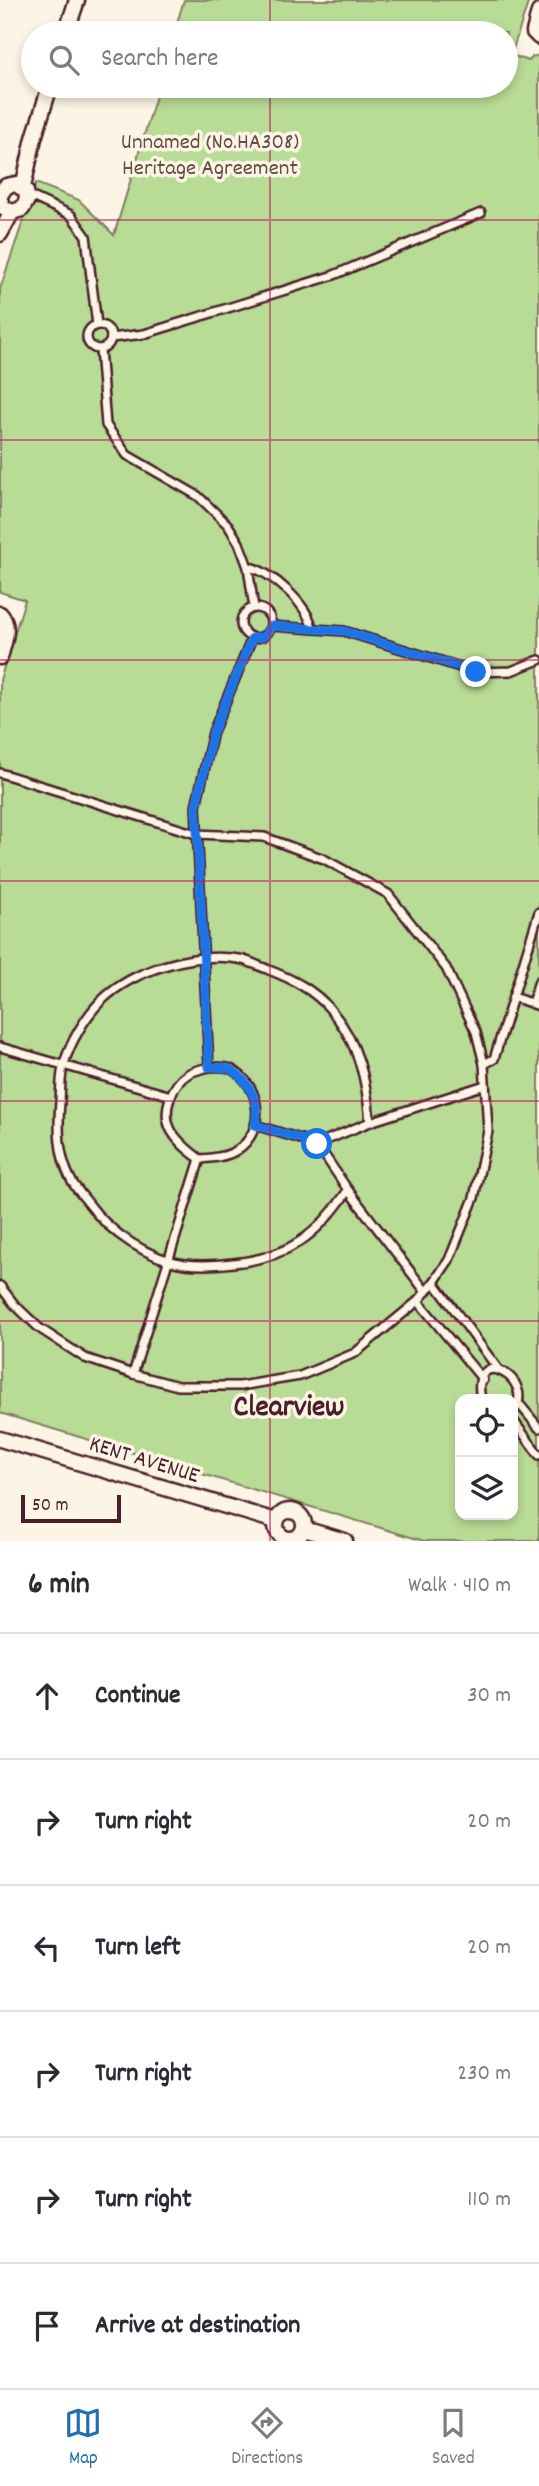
<!DOCTYPE html>
<html lang="en">
<head>
<meta charset="utf-8">
<style>
	:root { --surface:#fff; --page:#f7f7f7; --text:#2b2b33; --muted:#7c7c81; --line:#e1e1e2; --accent:#1f6fb2 }
	body { margin:0; font-family:Dekko,sans-serif; background:var(--page); color:var(--text) }
	.controls { position:absolute; right:21px; bottom:21px; display:grid; overflow:hidden; border-radius:14px; box-shadow:0 4px 10px #0003 }
	.controls button { width:63px; height:63px; display:grid; place-items:center; padding:0; border:0; border-bottom:2px solid var(--line); background:var(--surface); color:var(--text); font:35px sans-serif }
	.scale { position:absolute; left:21px; bottom:18px; width:100px; box-sizing:border-box; padding-left:7px; border:4px solid #4a1f2b; border-top:0; font-size:19px; line-height:24px; white-space:nowrap; color:#4a1f2b; -webkit-text-stroke:5px #fcf5e5; paint-order:stroke }
	.stop { position:absolute; width:21px; height:21px; margin:-16px; border:5px solid #1a73e8; border-radius:50%; background:#fff }
	.stop.end { background:#1a73e8; border-color:#fff; box-shadow:0 2px 7px #0008 }
	.list { margin:0; padding:0; list-style:none }
	h2 { display:flex; justify-content:space-between; align-items:center; height:91px; margin:0; padding:0 28px; font-size:30px }
	h2 small { font-size:23px; font-weight:400; color:var(--muted) }
	.list li { display:grid; grid-template-columns:46px 1fr auto; gap:21px; align-items:center; box-sizing:border-box; height:126px; padding:0 28px; border-top:2px solid var(--line) }
	.list b { display:block; font-size:26px; white-space:nowrap }
	.list em { font-size:23px; font-style:normal; color:var(--muted) }
	.icon { flex:none; width:38px; height:38px; fill:none; stroke:currentColor; stroke-width:2; stroke-linecap:round; stroke-linejoin:round }
	.map { position:relative; flex:none; width:539px; height:1541px; overflow:hidden }
	.search { position:absolute; background:var(--surface); box-shadow:0 4px 10px #0003; left:21px; right:21px; top:21px; height:77px; display:flex; align-items:center; gap:18px; box-sizing:border-box; padding:0 24px; border-radius:38px; color:var(--muted); font-size:26px }
	.sheet { height:847px; background:var(--surface) }
	nav { display:flex; justify-content:space-around; align-items:center; box-sizing:border-box; height:98px; border-top:2px solid var(--line); background:var(--surface); font-size:19px; color:var(--muted) }
	nav a { display:grid; justify-items:center; gap:4px }
	nav .on { color:var(--accent) }
	.map>svg:first-child { display:block }
	.green { fill:#b8db95; stroke:#817d60; stroke-width:2; fill-rule:evenodd }
	.lines { fill:none; stroke-linecap:round; stroke-linejoin:round }
	.service-casing { stroke:#4a1f2b; stroke-width:12 }
	.minor-casing { stroke:#4a1f2b; stroke-width:19 }
	.service { stroke:#fcf5e5; stroke-width:7 }
	.minor { stroke:#fcf5e5; stroke-width:14 }
	.route { stroke:#1a73e8; stroke-width:9 }
	.grid { fill:none; stroke:#c2185b; stroke-width:2; stroke-opacity:0.55 }
	.labels { text-anchor:middle; stroke-width:7; stroke-linejoin:round; paint-order:stroke }
	.park-label { font-size:23px; fill:#664e46; stroke:#fcf5e5 }
	.street-label { font-size:23px; fill:#4a1f2b; stroke:#fcf5e5 }
	.district-label { font-size:30px; font-weight:bold; fill:#4a1f2b; stroke:#fcf5e5 }
</style>
</head>
<body>
<div class="map">
<svg width="539" height="1541" viewBox="0 0 539 1541">
	<rect width="100%" height="100%" fill="#fcf5e5"/>
	<filter id="ink" filterUnits="userSpaceOnUse"><feTurbulence type="fractalNoise" baseFrequency=".0143" numOctaves="2"/><feDisplacementMap in="SourceGraphic" scale="14" xChannelSelector="R" yChannelSelector="G"/><feConvolveMatrix kernelMatrix="1 2 1 2 8 2 1 2 1" color-interpolation-filters="sRGB"/></filter>
	<g filter="url(#ink)">
		<path class="green" d="M184,0H529L511,55L529,61L532,57L539,55V1541H424L0,1413V680L25,600L0,592V289L36,183L79,200L114,235L159,86H506V33H174ZM460,1399H513V1515H460Z"/>
		<g class="lines">
			<defs>
				<g id="service">
					<path d="M28,195L71,215L86,236L97,325"/>
					<circle cx="99" cy="337" r="12"/>
					<path d="M111,338L144,334L334,275L481,213"/>
					<path d="M100,349L106,425L127,455L198,496L228,525L239,543L248,567L254,608"/>
					<path d="M248,567C269,569 311,607 312,629"/>
					<circle cx="256" cy="623" r="15"/>
					<path d="M271,626L344,631L476,672L511,671L539,660"/>
					<path d="M0,773L196,834L264,837L324,859L388,894L446,968L476,1032L484,1064L488,1131L474,1198L449,1260L434,1282L418,1301L355,1353L300,1376L240,1386H178L133,1374L85,1358L39,1328L14,1304L0,1286"/>
					<path d="M513,997L539,1006"/>
					<path d="M532,1003L539,981"/>
					<path d="M0,1047L171,1096"/>
					<path d="M484,1064L494,1059L539,912"/>
					<path d="M209,1067C203,1069 194,1070 188,1074C172,1084 162,1110 170,1128C176,1141 189,1151 200,1159C212,1158 227,1157 237,1150C267,1131 261,1084 231,1069C225,1066 215,1067 209,1067L196,806L213,732L252,638"/>
					<path d="M255,1125L317,1144"/>
					<path d="M348,1190C318,1235 288,1258 233,1263C217,1265 201,1266 185,1264C149,1259 110,1233 89,1204C83,1196 74,1187 70,1178C58,1154 58,1127 60,1101C61,1089 60,1075 64,1064C70,1043 85,1017 101,1001C134,969 194,952 239,959C249,961 259,966 269,970C292,979 314,990 330,1009C358,1041 367,1081 370,1122"/>
					<path d="M434,1282L498,1369"/>
					<path d="M426,1292L348,1190L317,1144L370,1122L485,1085"/>
					<path d="M418,1301L483,1380"/>
					<path d="M133,1374L200,1159"/>
					<path d="M481,1399C469,1342 539,1379 513,1412"/>
					<path d="M521,1406L539,1428"/>
					<path d="M513,1420L539,1455"/>
				</g>
				<g id="minor">
					<path d="M539,12L534,32L539,37"/>
					<path d="M66,33L77,0"/>
					<path d="M23,187L34,138L50,86"/>
					<path d="M0,195L6,186L16,184L26,191L27,200L22,209L12,212L3,207L0,200"/>
					<path d="M0,234L12,212"/>
					<path d="M0,614C11,626 4,643 0,657"/>
					<path d="M0,1439L276,1521"/>
					<circle cx="290" cy="1525" r="14"/>
					<path d="M304,1529L345,1541"/>
				</g>
			</defs>
			<use href="#service" class="service-casing"/>
			<use href="#minor" class="minor-casing"/>
			<use href="#service" class="service"/>
			<use href="#minor" class="minor"/>
		</g>
	</g>
	<g class="lines" filter="url(#ink)">
		<path class="route" d="M317,1144L255,1125C261,1104 250,1082 232,1070C226,1067 216,1067 209,1067L196,806L213,732L252,638L263,637L271,626L344,631L476,672"/>
	</g>
	<path class="grid" d="M270,0V33M270,86V1541M0,220H539M0,440H539M0,660H539M0,881H539M0,1101H539M0,1321H539"/>
	<g class="labels">
		<g class="park-label">
			<text x="210" y="148">Unnamed (No.HA308)<tspan x="210" dy="26">Heritage Agreement</tspan></text>
		</g>
		<g class="street-label">
			<text transform="translate(145 1458) rotate(17)" y="8">KENT AVENUE</text>
		</g>
		<g class="district-label">
			<text x="289" y="1415">Clearview</text>
		</g>
	</g>
</svg>
<div class="controls">
<button><svg class="icon" aria-label="locate" viewBox="0 0 24 24"><circle cx="12" cy="12" r="6"/><path d="M12 2v4M12 18v4M2 12h4M18 12h4"/></svg></button>
<button><svg class="icon" aria-label="layers" viewBox="0 0 24 24"><path d="M12 4l9 5-9 5-9-5zM3 14l9 5 9-5"/></svg></button>
</div>
<div class="scale">50 m</div>
<div class="stop" style="left:317px;top:1144px"></div>
<div class="stop end" style="left:476px;top:672px"></div>
<div class="search"><svg class="icon" aria-label="search" viewBox="0 0 24 24"><circle cx="10" cy="10" r="6"/><path d="M15 15l6 6"/></svg>Search here</div>
</div>
<section class="sheet">
<h2>6 min<small>Walk · 410 m</small></h2>
<ul class="list">
<li><svg class="icon" aria-label="ahead" viewBox="0 0 24 24"><path d="M12 20V5M6 11l6-6 6 6"/></svg><div><b>Continue</b></div><em>30 m</em></li>
<li><svg class="icon" aria-label="right" viewBox="0 0 24 24"><path d="M7 20v-9h11M14 6l5 5-5 5"/></svg><div><b>Turn right</b></div><em>20 m</em></li>
<li><svg class="icon" aria-label="left" viewBox="0 0 24 24"><path d="M17 20v-9H6M10 6l-5 5 5 5"/></svg><div><b>Turn left</b></div><em>20 m</em></li>
<li><svg class="icon" aria-label="right" viewBox="0 0 24 24"><path d="M7 20v-9h11M14 6l5 5-5 5"/></svg><div><b>Turn right</b></div><em>230 m</em></li>
<li><svg class="icon" aria-label="right" viewBox="0 0 24 24"><path d="M7 20v-9h11M14 6l5 5-5 5"/></svg><div><b>Turn right</b></div><em>110 m</em></li>
<li><svg class="icon" aria-label="arrive" viewBox="0 0 24 24"><path d="M6 21V4h12l-3 4 3 4H6"/></svg><div><b>Arrive at destination</b></div></li>
</ul>
</section>
<nav>
<a class="on"><svg class="icon" aria-label="map" viewBox="0 0 24 24"><path d="M3 6l6-2 6 2 6-2v14l-6 2-6-2-6 2zM9 4v14M15 6v14"/></svg>Map</a>
<a><svg class="icon" aria-label="directions" viewBox="0 0 24 24"><path d="M12 3l9 9-9 9-9-9zM9 14v-3h6M13 9l2 2-2 2"/></svg>Directions</a>
<a><svg class="icon" aria-label="saved" viewBox="0 0 24 24"><path d="M7 4h10v16l-5-4-5 4z"/></svg>Saved</a>
</nav>
</body>
</html>
